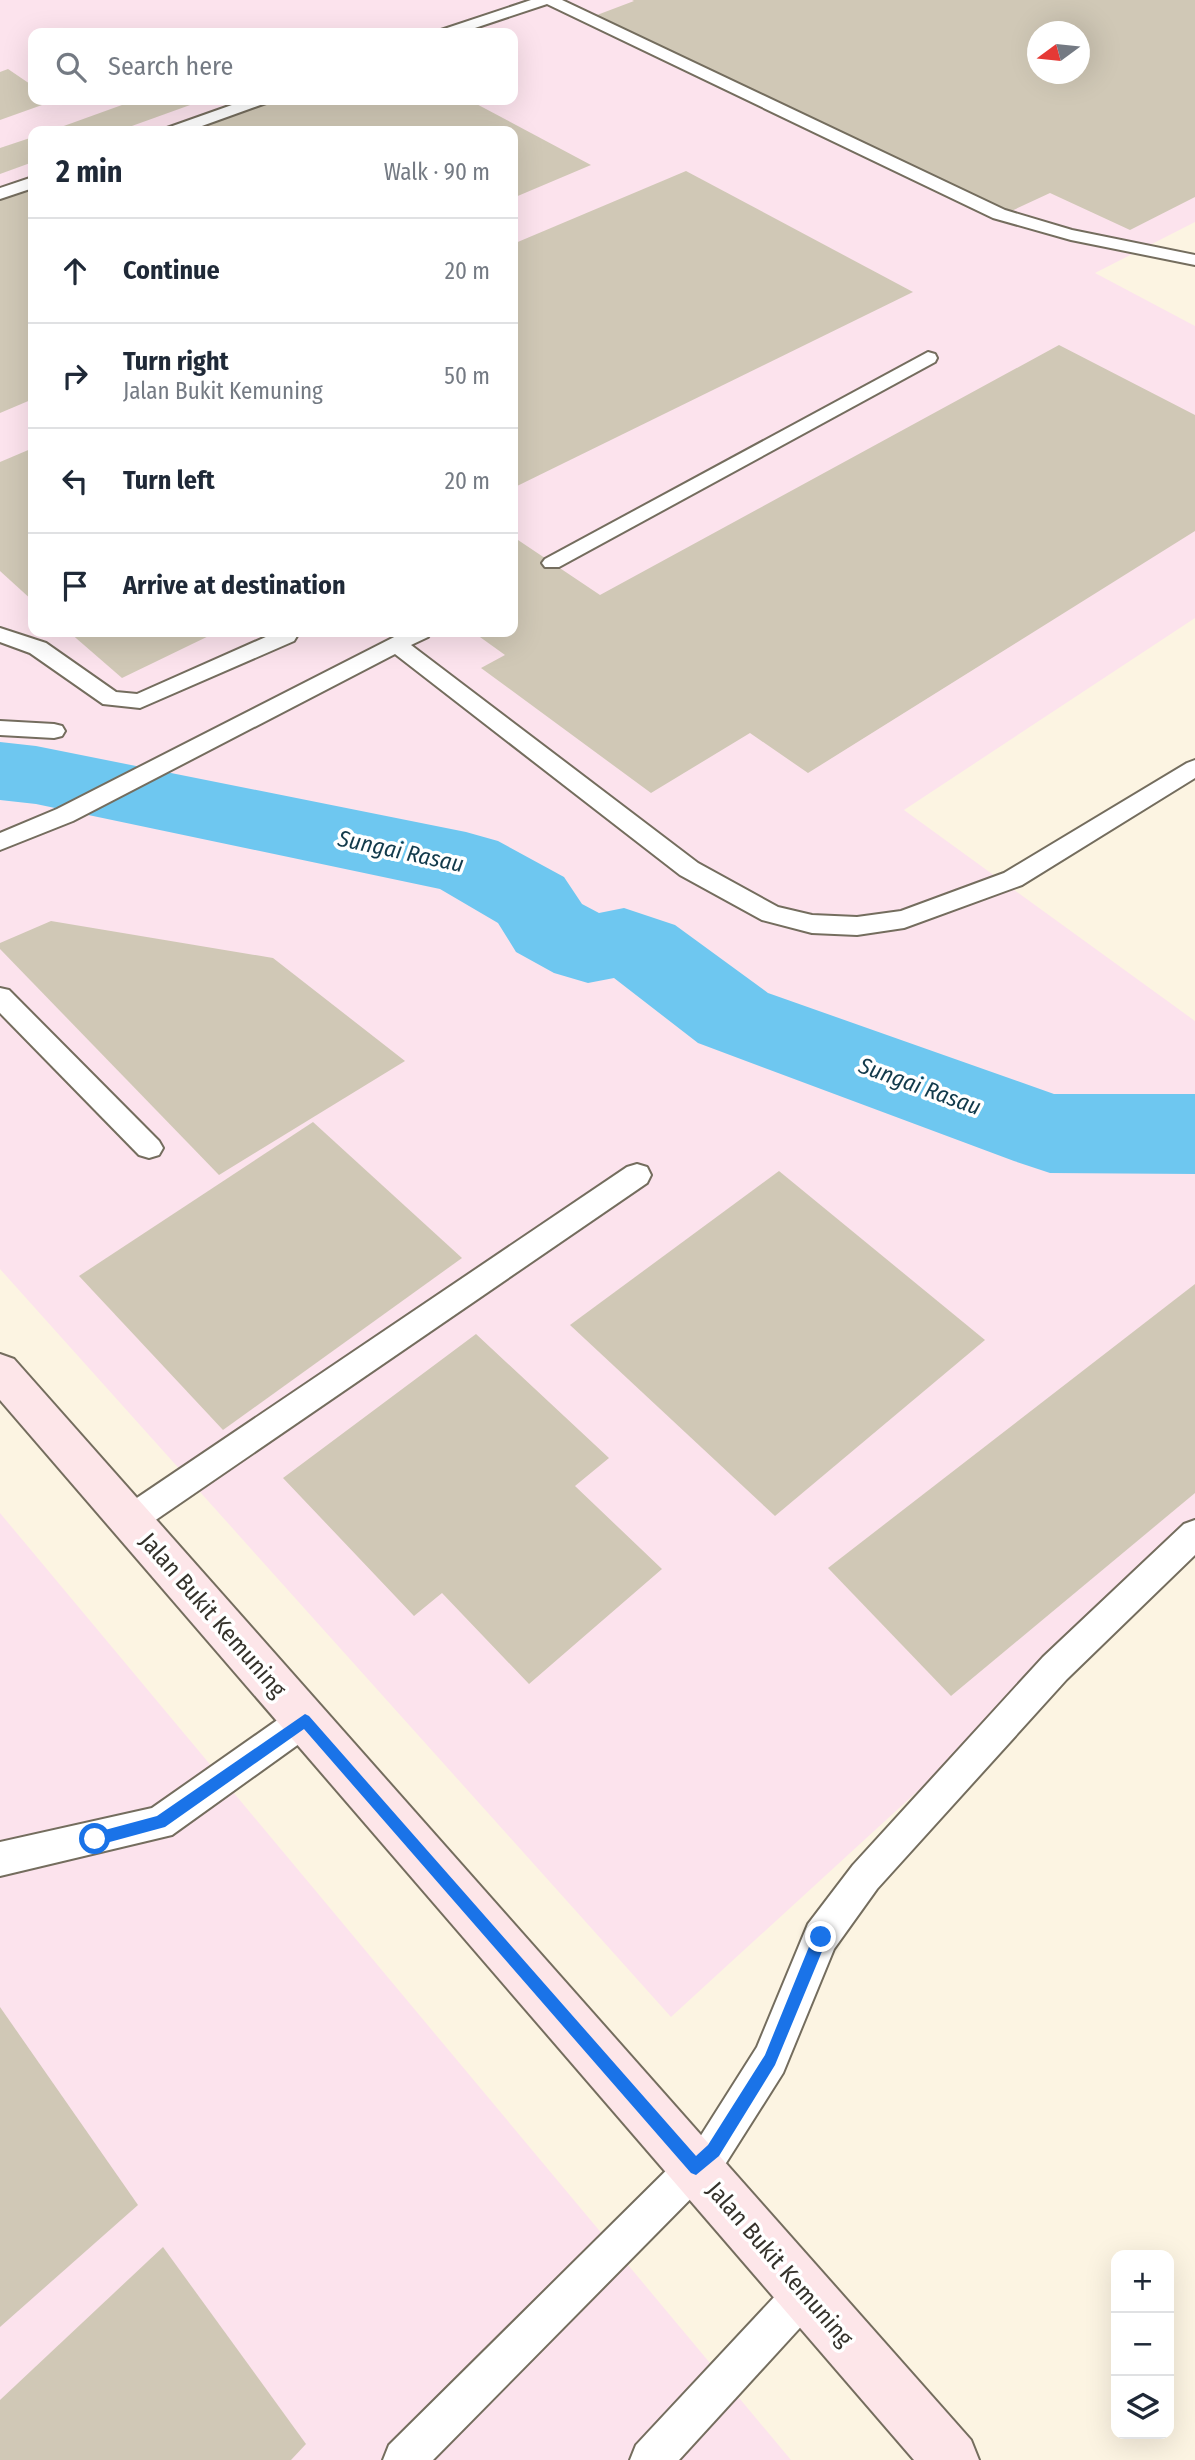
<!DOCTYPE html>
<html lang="en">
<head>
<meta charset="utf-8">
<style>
	:root { --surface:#fff; --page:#f6f6f7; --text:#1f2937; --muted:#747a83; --line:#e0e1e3 }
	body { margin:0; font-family:"Fira Sans Condensed",sans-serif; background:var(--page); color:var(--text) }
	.controls { position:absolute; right:21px; bottom:21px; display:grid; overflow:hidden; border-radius:14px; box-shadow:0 7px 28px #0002 }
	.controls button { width:63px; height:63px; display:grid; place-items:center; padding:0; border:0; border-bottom:2px solid var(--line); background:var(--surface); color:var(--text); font:35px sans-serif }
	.compass { position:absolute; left:1027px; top:21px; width:63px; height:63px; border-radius:50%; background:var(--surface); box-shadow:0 7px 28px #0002; rotate:255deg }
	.stop { position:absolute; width:21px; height:21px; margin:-16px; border:5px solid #1a73e8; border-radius:50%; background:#fff }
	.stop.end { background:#1a73e8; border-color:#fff; box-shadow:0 2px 7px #0008 }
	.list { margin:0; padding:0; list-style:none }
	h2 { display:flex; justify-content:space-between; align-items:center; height:91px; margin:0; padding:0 28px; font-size:30px }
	h2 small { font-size:23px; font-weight:400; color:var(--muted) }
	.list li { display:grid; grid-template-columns:46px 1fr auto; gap:21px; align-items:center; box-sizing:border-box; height:105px; padding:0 28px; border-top:2px solid var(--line) }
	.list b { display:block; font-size:26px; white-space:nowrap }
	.list p { margin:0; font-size:23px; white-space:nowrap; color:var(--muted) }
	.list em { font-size:23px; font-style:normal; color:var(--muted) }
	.icon { flex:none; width:38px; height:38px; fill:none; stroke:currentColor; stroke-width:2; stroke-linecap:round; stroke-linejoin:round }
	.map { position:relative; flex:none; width:1195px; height:2460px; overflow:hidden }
	.search { position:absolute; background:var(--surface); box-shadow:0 7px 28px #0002; left:28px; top:28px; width:490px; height:77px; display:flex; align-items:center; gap:18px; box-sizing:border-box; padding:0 24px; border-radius:14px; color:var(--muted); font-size:26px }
	.panel { position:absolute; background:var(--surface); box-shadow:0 7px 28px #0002; left:28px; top:126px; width:490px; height:511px; border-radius:14px }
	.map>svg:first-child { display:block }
	.industrial { fill:#fce3ed; fill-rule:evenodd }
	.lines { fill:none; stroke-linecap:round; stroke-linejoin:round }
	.river { fill:#6ec7f0; fill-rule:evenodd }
	.building { fill:#d0c8b6; fill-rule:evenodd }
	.lane-casing { stroke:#746d5e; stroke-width:4 }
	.secondary-casing { stroke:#746d5e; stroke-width:4 }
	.lane { fill:#fff; fill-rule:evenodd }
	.secondary { fill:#fde6e9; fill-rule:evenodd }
	.route { fill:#1a73e8 }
	.labels { text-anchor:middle; stroke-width:7; stroke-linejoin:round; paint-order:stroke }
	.water-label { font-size:23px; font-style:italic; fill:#123a4b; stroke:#fff }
	.near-street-label { font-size:24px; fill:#35322b; stroke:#fff }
</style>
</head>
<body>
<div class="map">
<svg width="1195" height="2460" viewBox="0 0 1195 2460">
	<rect width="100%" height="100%" fill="#fcf4e2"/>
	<g class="industrial">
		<path d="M0,0H1195V222L1095,273L1195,326V618L904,810L1195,1021V1537L671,2017L0,1269ZM1038,32H1080V74H1038ZM33,33H513V100H33ZM33,131H513V632H33Z"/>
		<path d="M0,1513L791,2460H0Z"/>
	</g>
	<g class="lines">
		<path class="river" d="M0,742L36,746L466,832L498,841L564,877L582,904L599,913L624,908L675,925L768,993L1054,1094H1195V1174L1050,1173L1014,1161L698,1043L614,978L588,983L554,973L516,952L498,923L440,889L36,804L0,800Z"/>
	</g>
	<g class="building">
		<path d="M632,0H1195V197L1130,230L1050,193L1007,213L597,15L634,1ZM1038,32H1080V74H1038Z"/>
		<path d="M8,69L33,86V100H56L0,120V72Z"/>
		<path d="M131,100H204L118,131H50L133,101Z"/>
		<path d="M270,100H469L591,165L513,198V131H185Z"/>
		<path d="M33,137V162L0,174V148Z"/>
		<path d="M686,171L913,292L513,488V244Z"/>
		<path d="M33,187V399L0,413V199Z"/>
		<path d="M1059,345L1195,415V531L808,773L750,733L651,793L481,668L505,655L473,632H513V542L518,540L600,595Z"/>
		<path d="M33,448V601L0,571V462Z"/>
		<path d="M69,632H217L122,678Z"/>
		<path d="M51,921L273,958L405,1061L219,1175L0,949V943Z"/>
		<path d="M313,1122L462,1258L223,1430L79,1276Z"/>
		<path d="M779,1171L985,1340L775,1516L570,1325Z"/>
		<path d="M1195,1284V1493L951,1696L828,1568Z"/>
		<path d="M476,1334L609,1458L575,1486L662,1569L529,1684L442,1593L414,1616L283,1478Z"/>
		<path d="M0,2007L138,2205L0,2327Z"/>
		<path d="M163,2247L306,2444L291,2460H0V2400Z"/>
	</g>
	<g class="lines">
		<defs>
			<g id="lane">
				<path d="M531,0H562L1005,210L1072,230L1195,255V265L1071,240L993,218L547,4L460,33H438L441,30Z"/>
				<path d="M246,100H268L266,103L188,131H165L167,128Z"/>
				<path d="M33,177V188L0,199V188Z"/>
				<path d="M928,352L935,354L937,358L935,362L559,567H545L542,563L545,559Z"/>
				<path d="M0,628L46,643L116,692L137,694L277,632H294L297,636L294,641L140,708L103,704L30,653L0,642Z"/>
				<path d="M404,632H431L428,637L411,645L698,863L778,907L812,915L857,917L901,911L1004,873L1187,763L1195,760V778L1022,885L904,928L857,935L812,933L762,920L680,875L395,654L73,821L0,850V833L57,809Z"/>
				<path d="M0,721L54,724L62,726L65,731L62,736L54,738L0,735Z"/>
				<path d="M0,988L9,990L159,1141L163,1148L159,1155L149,1158L139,1155L0,1013Z"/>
				<path d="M637,1164L647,1167L651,1175L647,1183L141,1530L130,1534L119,1530L114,1520L119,1510L627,1167Z"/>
				<path d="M1195,1520V1555L1067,1679L877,1889L834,1949L783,2073L726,2163L433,2460H383L389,2445L700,2137L757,2047L808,1924L853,1865L1043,1657L1184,1524Z"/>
				<path d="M305,1704L317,1709L322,1720L317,1731L172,1835L0,1876V1842L152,1808L293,1709Z"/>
				<path d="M805,2273L819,2279L825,2293L819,2307L679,2460H630L636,2445L791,2279Z"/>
			</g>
			<path id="secondary" d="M0,1354L14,1359L971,2440L979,2460H914L0,1400Z"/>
		</defs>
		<use href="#lane" class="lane-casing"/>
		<use href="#secondary" class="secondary-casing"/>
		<use href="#lane" class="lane"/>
		<use href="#secondary" class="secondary"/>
	</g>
	<path class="route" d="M305,1714L309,1716L696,2156L708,2145L765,2055L815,1932L821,1930L826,1932L828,1937L775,2065L719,2156L696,2175L691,2173L304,1729L165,1827L95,1846L90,1844V1834L157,1816Z"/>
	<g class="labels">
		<g class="water-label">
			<text transform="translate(401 851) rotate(12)" y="8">Sungai Rasau</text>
			<text transform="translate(920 1086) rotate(20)" y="8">Sungai Rasau</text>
		</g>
		<g class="near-street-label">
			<text transform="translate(213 1615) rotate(49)" y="8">Jalan Bukit Kemuning</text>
			<text transform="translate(780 2264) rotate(49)" y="8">Jalan Bukit Kemuning</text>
		</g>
	</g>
</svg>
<div class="controls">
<button>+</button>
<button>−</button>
<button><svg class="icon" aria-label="layers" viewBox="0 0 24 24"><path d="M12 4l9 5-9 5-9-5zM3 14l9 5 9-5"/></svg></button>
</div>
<svg class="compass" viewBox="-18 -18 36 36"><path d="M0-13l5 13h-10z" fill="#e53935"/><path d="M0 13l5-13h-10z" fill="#747a83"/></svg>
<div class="stop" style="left:95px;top:1839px"></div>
<div class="stop end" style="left:821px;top:1937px"></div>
<div class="search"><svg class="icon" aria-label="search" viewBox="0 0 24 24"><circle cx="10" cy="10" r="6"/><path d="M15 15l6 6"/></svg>Search here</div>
<section class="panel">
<h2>2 min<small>Walk · 90 m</small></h2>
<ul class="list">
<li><svg class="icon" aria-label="ahead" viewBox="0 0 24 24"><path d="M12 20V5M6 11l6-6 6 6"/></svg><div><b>Continue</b></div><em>20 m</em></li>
<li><svg class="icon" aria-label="right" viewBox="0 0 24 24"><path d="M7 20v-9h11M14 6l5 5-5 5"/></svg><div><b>Turn right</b><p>Jalan Bukit Kemuning</p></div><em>50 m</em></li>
<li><svg class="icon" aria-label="left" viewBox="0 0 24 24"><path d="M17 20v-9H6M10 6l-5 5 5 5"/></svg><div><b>Turn left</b></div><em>20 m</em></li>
<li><svg class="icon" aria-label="arrive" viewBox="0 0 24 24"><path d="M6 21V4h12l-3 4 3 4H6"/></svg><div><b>Arrive at destination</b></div></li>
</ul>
</section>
</div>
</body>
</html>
